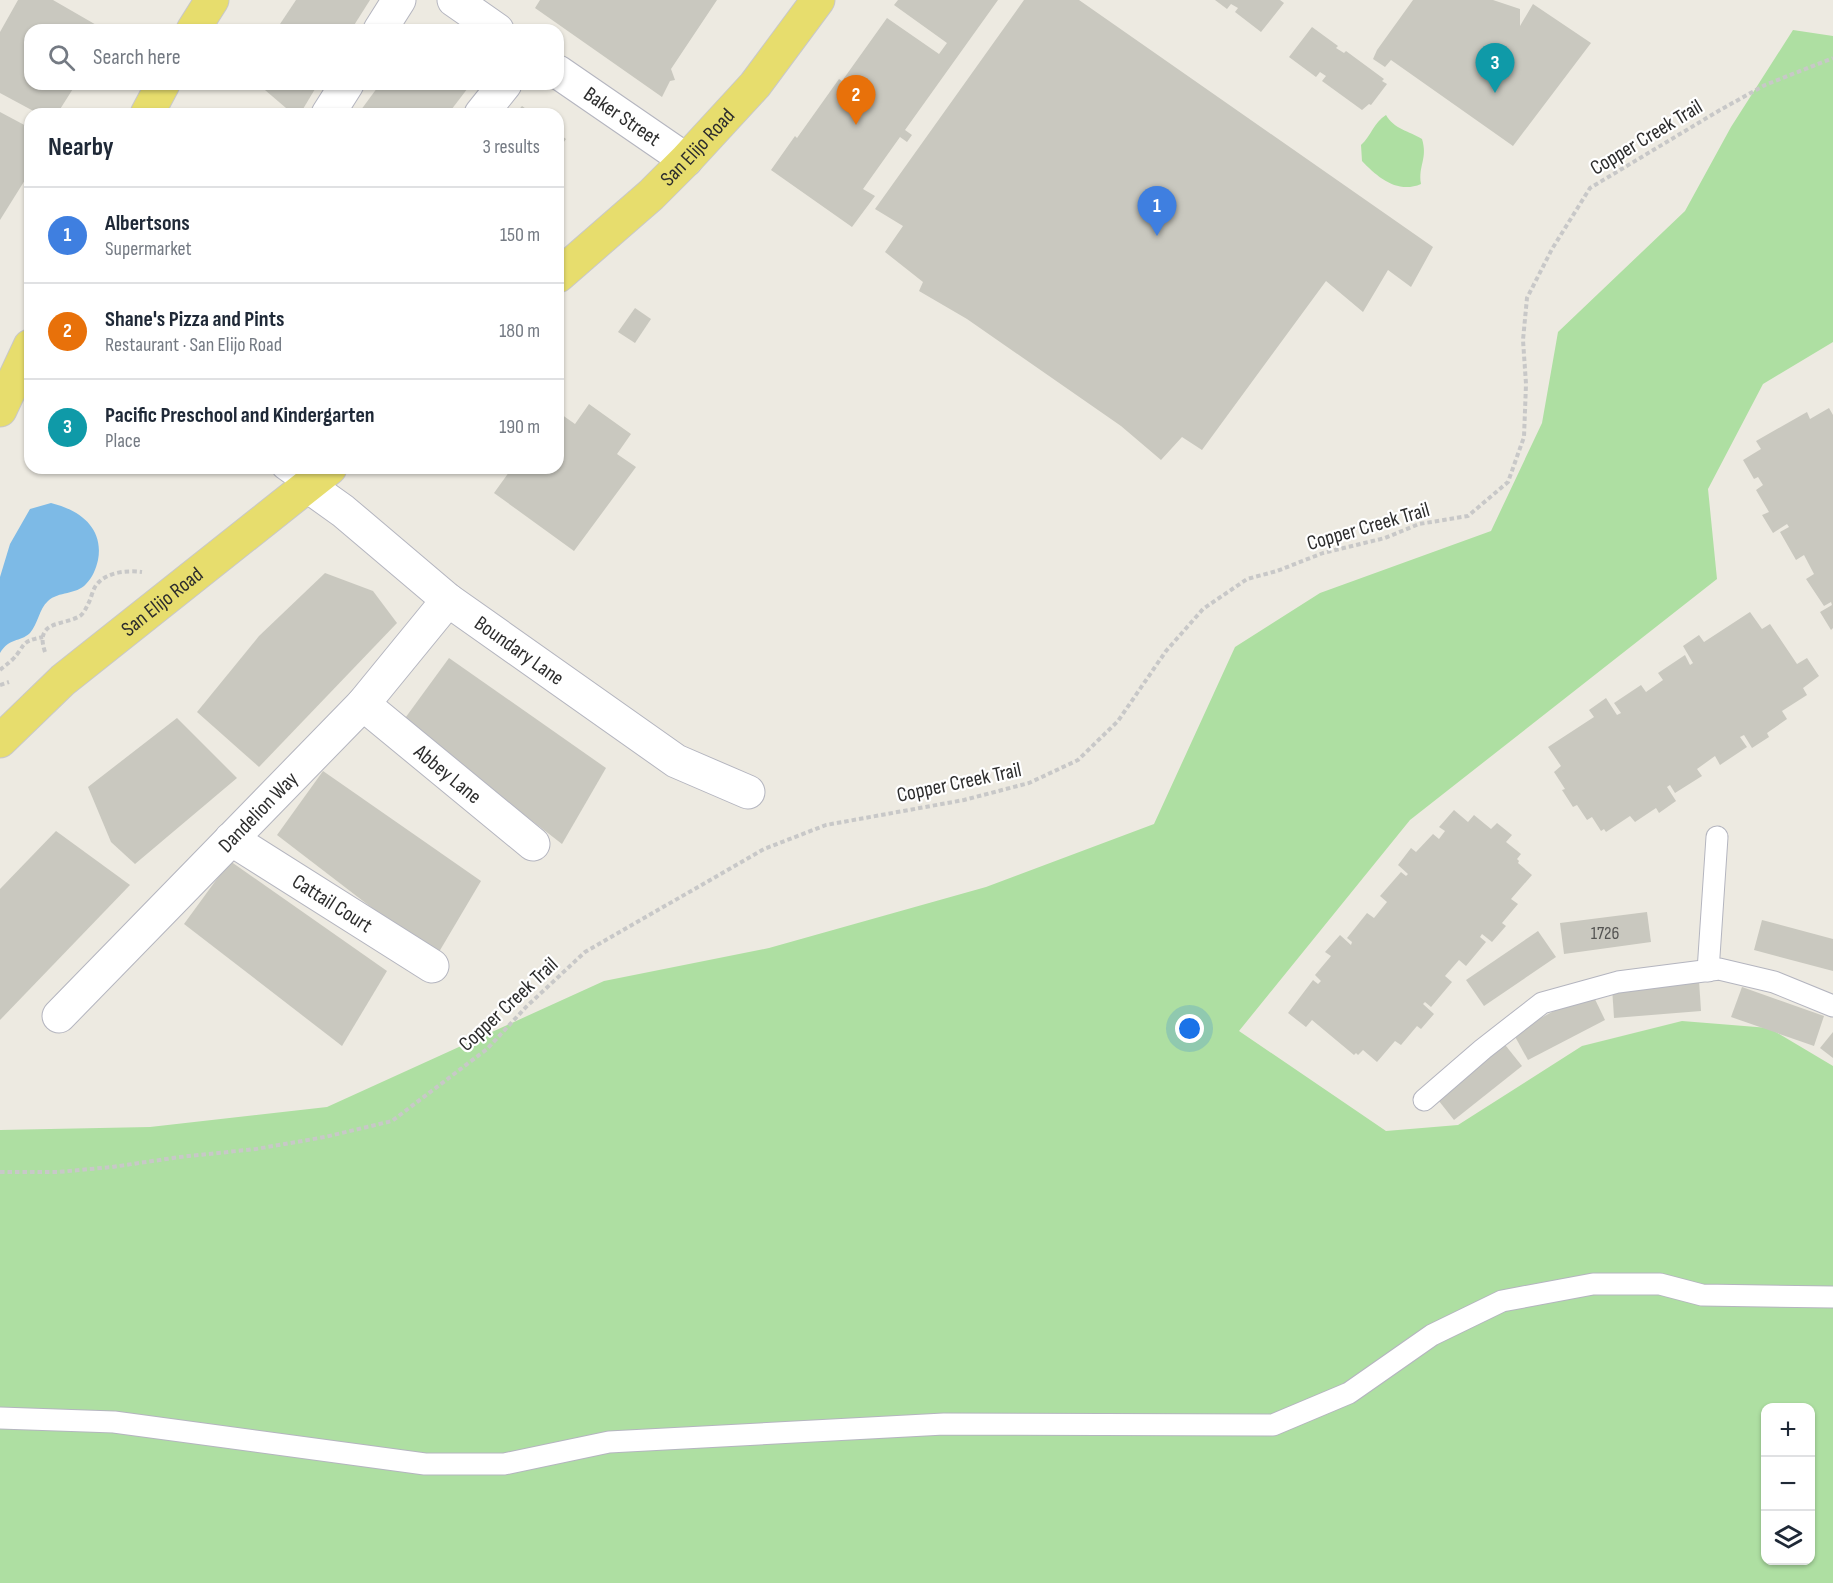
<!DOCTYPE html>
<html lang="en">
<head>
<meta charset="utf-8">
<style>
	:root { --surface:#fff; --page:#f6f6f7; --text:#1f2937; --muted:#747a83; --line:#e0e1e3; --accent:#4f54ed }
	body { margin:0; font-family:"Sofia Sans Condensed",sans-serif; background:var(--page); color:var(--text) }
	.controls { position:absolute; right:18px; bottom:18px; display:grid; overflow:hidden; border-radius:12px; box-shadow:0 2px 4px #0004 }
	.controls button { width:54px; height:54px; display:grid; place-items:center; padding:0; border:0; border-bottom:2px solid var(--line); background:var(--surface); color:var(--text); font:30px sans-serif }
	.you { position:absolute; left:1190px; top:1029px; width:21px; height:21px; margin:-15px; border:4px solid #fff; border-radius:50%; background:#1a73e8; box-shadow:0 0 0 9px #1a73e833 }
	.badge { display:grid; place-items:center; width:39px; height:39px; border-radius:50%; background:var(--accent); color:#fff; font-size:20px; font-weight:700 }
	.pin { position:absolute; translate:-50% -50px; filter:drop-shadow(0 2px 3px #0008) }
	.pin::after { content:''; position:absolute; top:32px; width:21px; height:18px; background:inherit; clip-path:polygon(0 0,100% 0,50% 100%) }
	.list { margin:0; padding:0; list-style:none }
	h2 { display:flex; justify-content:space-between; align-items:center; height:78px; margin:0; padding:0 24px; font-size:26px }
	h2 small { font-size:20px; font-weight:400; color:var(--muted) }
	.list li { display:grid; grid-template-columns:39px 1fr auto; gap:18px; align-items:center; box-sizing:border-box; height:96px; padding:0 24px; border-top:2px solid var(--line) }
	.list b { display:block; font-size:22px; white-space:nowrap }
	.list p { margin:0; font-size:20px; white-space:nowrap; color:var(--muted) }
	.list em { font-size:20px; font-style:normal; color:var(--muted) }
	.icon { flex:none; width:33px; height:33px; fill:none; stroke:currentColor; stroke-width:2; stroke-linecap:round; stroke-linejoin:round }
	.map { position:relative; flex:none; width:1833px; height:1583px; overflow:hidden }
	.search { position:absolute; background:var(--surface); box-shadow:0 2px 4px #0004; left:24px; top:24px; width:540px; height:66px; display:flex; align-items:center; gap:15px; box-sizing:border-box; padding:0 21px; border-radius:18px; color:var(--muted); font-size:22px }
	.panel { position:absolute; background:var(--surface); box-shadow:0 2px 4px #0004; left:24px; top:108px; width:540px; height:366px; border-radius:18px }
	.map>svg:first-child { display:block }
	.green { fill:#aedfa2; fill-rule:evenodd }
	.water { fill:#7dbae6 }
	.building { fill:#c9c8bf }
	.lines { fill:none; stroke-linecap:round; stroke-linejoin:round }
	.lane-casing { stroke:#b4b5bf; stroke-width:23 }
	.street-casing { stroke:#b4b5bf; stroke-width:35 }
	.secondary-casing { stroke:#b4b5bf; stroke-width:35 }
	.primary-casing { stroke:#c8c8c8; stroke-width:35 }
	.path { stroke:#c8c8c8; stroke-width:4; stroke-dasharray:4.5 3; stroke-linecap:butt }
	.lane { stroke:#fff; stroke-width:21 }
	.street { stroke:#fff; stroke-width:33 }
	.secondary { stroke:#fff; stroke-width:33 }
	.primary { stroke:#e7dd6d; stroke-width:33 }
	.labels { text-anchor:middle; stroke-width:4.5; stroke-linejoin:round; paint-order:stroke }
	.number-label { font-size:18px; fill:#545452 }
	.street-label { font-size:21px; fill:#2d2d2d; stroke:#fff }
</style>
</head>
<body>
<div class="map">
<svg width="1833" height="1583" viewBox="0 0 1833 1583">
	<rect width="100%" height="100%" fill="#edeae1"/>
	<g class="green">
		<path d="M1793,30L1833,36V342L1763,384L1708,489L1717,579L1410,820L1239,1031L1386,1131L1458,1125L1582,1046L1682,1021L1769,1028L1833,1066V1583H0V1130L150,1127L327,1107L604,981L769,948L986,887L1154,824L1235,647L1320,593L1491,531L1542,423L1558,332L1685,211L1731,127ZM1766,1408H1810V1560H1766Z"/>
		<path d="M1386,115C1394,129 1409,131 1422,139C1428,159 1418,165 1421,184C1398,194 1378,178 1362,161L1361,145C1371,136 1374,122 1386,115Z"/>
	</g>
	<path class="water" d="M51,503C80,510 104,528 98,560C96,569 92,578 86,584C76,595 59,591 48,601C39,609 38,624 30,633C19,643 10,637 0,653V577L10,544L30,509Z"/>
	<g class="building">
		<path d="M18,0H53L105,30H30V84H76L57,114H39L0,93V32Z"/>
		<path d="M296,0H370L351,30H276Z"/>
		<path d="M540,0H717L671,69L675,80L670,81L662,97L535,8Z"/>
		<path d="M898,0H998L905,130L912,135L907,142L900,137L863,189L875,196L852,227L771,170L795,136L797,138L839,79L842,81L887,18L939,54L947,43L894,5Z"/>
		<path d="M1024,0H1079L1433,247L1411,287L1388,270L1363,312L1326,281L1202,450L1182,437L1161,460L1121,426L967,319L919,291L923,282L885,252L903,226L875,209Z"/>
		<path d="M1215,0H1280L1284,3L1261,32L1235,12L1238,8L1231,4L1227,9Z"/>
		<path d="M1413,0H1493L1520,9V26L1533,4L1591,43L1513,146L1391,60L1385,67L1373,59L1377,50Z"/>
		<path d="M1312,27L1338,46L1336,48L1344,53L1346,51L1384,79L1382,81L1387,84L1371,105L1369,104L1362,110L1322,81L1326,76L1320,72L1316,77L1289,57Z"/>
		<path d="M258,84H318L300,114H293Z"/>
		<path d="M380,84H471L448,114H358Z"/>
		<path d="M522,106L533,114H515Z"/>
		<path d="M0,112L30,128V172L0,220Z"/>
		<path d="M558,133L566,139L558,150Z"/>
		<path d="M635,308L651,319L635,343L618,332Z"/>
		<path d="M589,404L631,434L617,454L636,467L574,551L494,493L512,468H558V412L575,424Z"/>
		<path d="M1829,408L1833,415V628L1831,630L1820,612L1832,605L1831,602L1824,606L1806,579L1814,574L1804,555L1796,560L1780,532L1789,527L1787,524L1773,533L1762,515L1769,512L1756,490L1763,485L1758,477L1754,479L1743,460L1761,449L1756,441L1807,412L1810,419Z"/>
		<path d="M325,573L373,591L397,623L259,767L197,712L259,636Z"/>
		<path d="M1750,612L1762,629L1770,624L1797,664L1807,658L1819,676L1803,688L1807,695L1782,711L1787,719L1767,733L1769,737L1752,748L1744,735L1740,737L1747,747L1720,765L1715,756L1697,769L1702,776L1675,793L1670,785L1667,787L1676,801L1659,813L1656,808L1635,822L1630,816L1606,832L1604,829L1601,831L1592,817L1587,820L1577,805L1573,807L1562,790L1565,789L1554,772L1561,766L1548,747L1594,717L1589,710L1606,698L1617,715L1621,713L1614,703L1641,685L1646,692L1663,680L1658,673L1685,655L1690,665L1693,663L1683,646L1699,635L1704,642Z"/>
		<path d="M449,658L606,768L562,844L403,721Z"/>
		<path d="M177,718L237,778L135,864L111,842L88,787Z"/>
		<path d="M323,771L481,881L436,957L277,835Z"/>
		<path d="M1454,810L1468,822L1474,815L1491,829L1497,823L1512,835L1506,842L1521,854L1517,859L1519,861L1518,863L1532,875L1511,899L1518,904L1502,923L1506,926L1492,942L1482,934L1480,937L1486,942L1466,966L1459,960L1445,976L1452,982L1431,1007L1425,1002L1423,1004L1434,1014L1421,1029L1417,1026L1401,1045L1395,1041L1377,1062L1363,1050L1358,1055L1356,1053L1354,1055L1312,1020L1306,1027L1288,1013L1313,980L1318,984L1321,981L1315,975L1331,956L1325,952L1340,935L1351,945L1352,942L1347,938L1367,913L1374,918L1387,902L1380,896L1401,872L1406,876L1408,874L1398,865L1411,848L1416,852L1433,834L1439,839L1445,831L1439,827Z"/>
		<path d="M56,831L130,885L0,1020V889Z"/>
		<path d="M230,861L387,971L342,1046L184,924Z"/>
		<path d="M1647,912L1651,942L1564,954L1560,923Z"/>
		<path d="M1762,920L1833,939V971L1754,950Z"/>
		<path d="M1538,931L1556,957L1484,1006L1466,980Z"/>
		<path d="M1699,980L1701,1011L1614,1018L1612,987Z"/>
		<path d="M1742,987L1824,1016L1814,1046L1731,1017Z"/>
		<path d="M1591,991L1605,1020L1528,1060L1513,1033Z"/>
		<path d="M1833,1032V1058L1820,1048Z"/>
		<path d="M1502,1041L1522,1066L1454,1120L1435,1096Z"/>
	</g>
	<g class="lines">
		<defs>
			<g id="lane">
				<path d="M283,468L308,486"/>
				<path d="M1708,971L1717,837"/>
				<path d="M1424,1100L1483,1049L1542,1003L1618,982L1719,969L1774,982L1833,1006"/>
				<path d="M0,1418L114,1422L425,1464H504L609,1442L944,1424L1273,1425L1349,1393L1432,1335L1502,1301L1593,1284H1660L1702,1295L1833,1297"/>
			</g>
			<g id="street">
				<path d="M380,30L399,0"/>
				<path d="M328,114L347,84"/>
				<path d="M481,114L505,84"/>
				<path id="s1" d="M308,486L343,511L448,600L676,761L748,792"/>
				<path id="s2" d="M363,704L533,844"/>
				<path id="s3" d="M231,839L432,966"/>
				<path id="s4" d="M59,1016L363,704L448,600"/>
			</g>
			<g id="secondary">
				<path d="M454,0L497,30"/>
				<path id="s5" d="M558,72L686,160"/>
			</g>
			<g id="primary">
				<path d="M193,30L212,0"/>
				<path d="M147,114L163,84"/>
				<path id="s6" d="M558,276L651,195L686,160L755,85L818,0"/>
				<path d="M0,410L30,346"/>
				<path id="s7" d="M0,741L63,680L330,468"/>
			</g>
		</defs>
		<use href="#lane" class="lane-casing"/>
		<use href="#street" class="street-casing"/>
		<use href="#secondary" class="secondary-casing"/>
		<use href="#primary" class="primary-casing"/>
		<g class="path">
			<path d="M45,652C34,620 63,626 80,616C84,613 86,608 88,604C91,599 92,592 95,587C104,572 127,570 142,572"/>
			<path d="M0,670C4,666 8,664 12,660C27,645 18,642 43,637"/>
			<path d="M0,685L9,682"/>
			<path d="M0,1172H58L112,1167L180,1157L256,1149L325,1137L392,1121L487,1049L526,1007L585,952L764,849L826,825L964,800L1029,783L1078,760L1118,721L1166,651L1203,609L1247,579L1277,571L1323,553L1385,538L1419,524L1468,516L1508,482L1524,437L1526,384L1523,340L1527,298L1552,249L1590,188L1720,110L1765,85L1833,58"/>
		</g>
		<use href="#lane" class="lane"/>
		<use href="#street" class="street"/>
		<use href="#secondary" class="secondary"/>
		<use href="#primary" class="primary"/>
	</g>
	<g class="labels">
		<g class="number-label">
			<text x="1605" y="939">1726</text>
		</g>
		<g class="street-label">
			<text dy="7" stroke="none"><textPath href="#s5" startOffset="78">Baker Street</textPath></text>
			<text transform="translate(1646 137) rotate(-31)" y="7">Copper Creek Trail</text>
			<text dy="7" stroke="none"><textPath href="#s6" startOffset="190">San Elijo Road</textPath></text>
			<text transform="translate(1368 526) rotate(-16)" y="7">Copper Creek Trail</text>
			<text dy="7" stroke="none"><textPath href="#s7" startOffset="214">San Elijo Road</textPath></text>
			<text dy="7" stroke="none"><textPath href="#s1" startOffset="268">Boundary Lane</textPath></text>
			<text dy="7" stroke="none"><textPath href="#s2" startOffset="110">Abbey Lane</textPath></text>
			<text transform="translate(959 782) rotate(-12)" y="7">Copper Creek Trail</text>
			<text dy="7" stroke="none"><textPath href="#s4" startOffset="285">Dandelion Way</textPath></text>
			<text dy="7" stroke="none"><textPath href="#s3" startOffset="120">Cattail Court</textPath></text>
			<text transform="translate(508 1004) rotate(-43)" y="7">Copper Creek Trail</text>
		</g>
	</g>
</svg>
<div class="controls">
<button>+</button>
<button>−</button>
<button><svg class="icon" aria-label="layers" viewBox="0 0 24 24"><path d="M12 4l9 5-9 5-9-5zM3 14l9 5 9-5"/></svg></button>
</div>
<div class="you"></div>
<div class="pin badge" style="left:1157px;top:236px;background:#3f7fe0">1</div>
<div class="pin badge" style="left:856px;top:125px;background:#e8710a">2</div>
<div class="pin badge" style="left:1495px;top:93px;background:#0f9aa8">3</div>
<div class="search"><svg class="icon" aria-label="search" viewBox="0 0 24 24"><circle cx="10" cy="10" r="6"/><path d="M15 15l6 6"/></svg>Search here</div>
<section class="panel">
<h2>Nearby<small>3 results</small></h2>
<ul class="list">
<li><span class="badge" style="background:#3f7fe0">1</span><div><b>Albertsons</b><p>Supermarket</p></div><em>150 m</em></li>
<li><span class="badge" style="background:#e8710a">2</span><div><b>Shane's Pizza and Pints</b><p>Restaurant · San Elijo Road</p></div><em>180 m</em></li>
<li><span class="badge" style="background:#0f9aa8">3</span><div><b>Pacific Preschool and Kindergarten</b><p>Place</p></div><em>190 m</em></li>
</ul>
</section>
</div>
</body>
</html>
